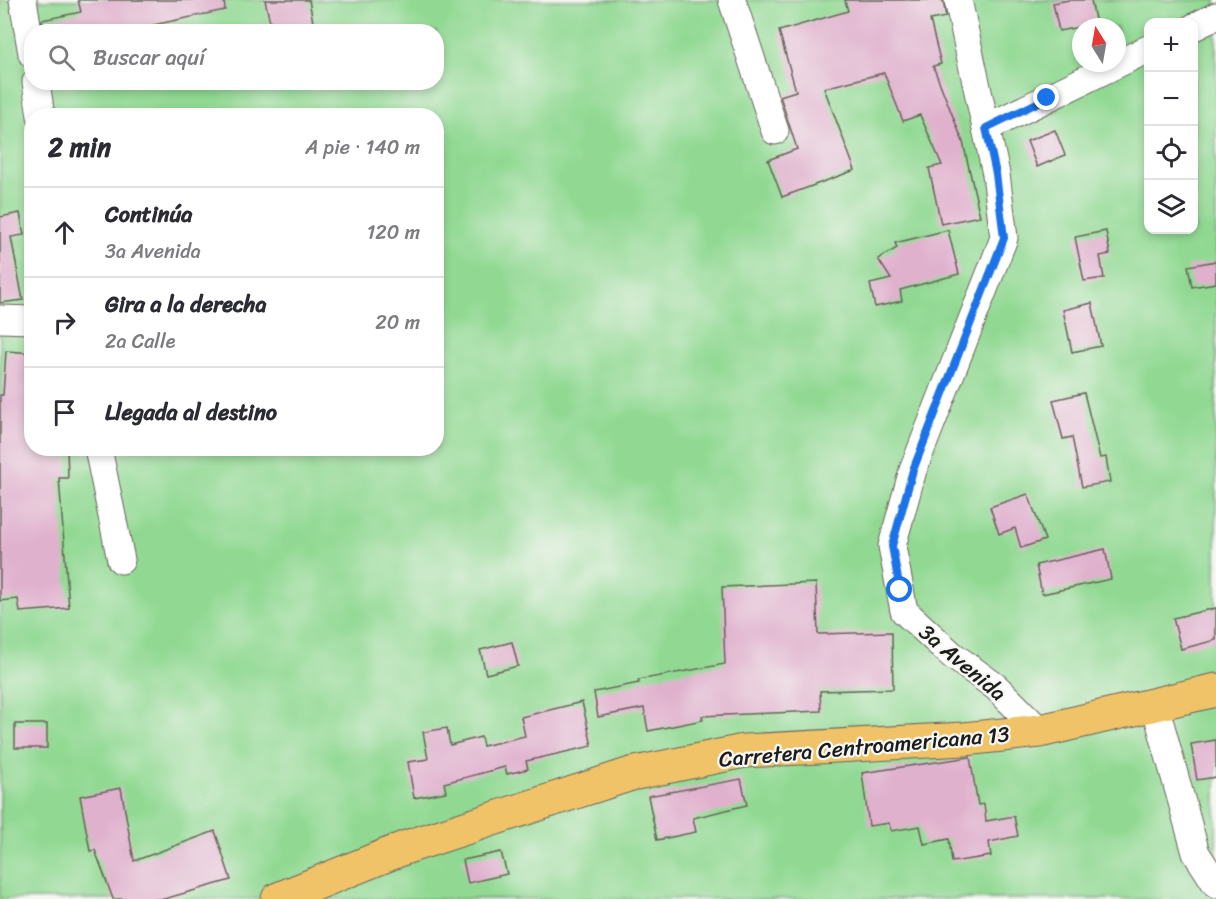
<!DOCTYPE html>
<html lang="es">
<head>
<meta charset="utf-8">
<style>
	:root { --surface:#fff; --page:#f7f7f7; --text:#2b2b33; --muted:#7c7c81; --line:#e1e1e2 }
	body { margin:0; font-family:Sriracha,sans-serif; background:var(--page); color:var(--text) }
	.controls { position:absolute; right:18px; top:18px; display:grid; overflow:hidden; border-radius:12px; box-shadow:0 3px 9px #0003 }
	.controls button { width:54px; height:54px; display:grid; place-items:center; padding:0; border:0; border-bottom:2px solid var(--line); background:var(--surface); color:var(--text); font:30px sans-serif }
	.compass { position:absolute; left:1072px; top:18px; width:54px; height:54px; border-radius:50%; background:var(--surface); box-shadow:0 3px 9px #0003; rotate:349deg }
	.stop { position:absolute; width:18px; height:18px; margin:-14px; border:4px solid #1a73e8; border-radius:50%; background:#fff }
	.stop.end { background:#1a73e8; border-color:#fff; box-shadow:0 2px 6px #0008 }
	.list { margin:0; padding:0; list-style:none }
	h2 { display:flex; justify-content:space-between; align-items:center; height:78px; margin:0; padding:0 24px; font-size:26px }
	h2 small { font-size:20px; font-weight:400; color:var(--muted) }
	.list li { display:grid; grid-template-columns:39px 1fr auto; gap:18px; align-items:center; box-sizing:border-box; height:90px; padding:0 24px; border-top:2px solid var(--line) }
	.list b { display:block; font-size:22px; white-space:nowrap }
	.list p { margin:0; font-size:20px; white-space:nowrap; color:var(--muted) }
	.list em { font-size:20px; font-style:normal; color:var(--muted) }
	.icon { flex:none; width:33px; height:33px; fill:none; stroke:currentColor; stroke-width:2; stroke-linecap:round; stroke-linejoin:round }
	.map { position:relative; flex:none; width:1216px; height:899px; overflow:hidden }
	.search { position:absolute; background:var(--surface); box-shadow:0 3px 9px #0003; left:24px; top:24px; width:420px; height:66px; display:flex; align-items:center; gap:15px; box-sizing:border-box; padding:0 21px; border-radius:24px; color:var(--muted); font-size:22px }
	.panel { position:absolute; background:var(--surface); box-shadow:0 3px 9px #0003; left:24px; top:108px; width:420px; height:348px; border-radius:24px }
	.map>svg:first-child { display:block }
	.green { fill:#91d993; stroke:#567a58; stroke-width:1.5; fill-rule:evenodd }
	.building { fill:#e0b1cd }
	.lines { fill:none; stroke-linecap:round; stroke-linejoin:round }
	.minor-casing { stroke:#66635a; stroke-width:29 }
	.highway-casing { stroke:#66635a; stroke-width:35 }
	.minor { stroke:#fff; stroke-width:27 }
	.highway { stroke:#f0c369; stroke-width:33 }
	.route { stroke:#1a73e8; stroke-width:8 }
	.labels { text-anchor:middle; stroke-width:4.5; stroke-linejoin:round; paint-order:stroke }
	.street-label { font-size:22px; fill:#1c1c1c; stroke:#f6f6f2 }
</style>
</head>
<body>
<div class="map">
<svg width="1216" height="899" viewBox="0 0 1216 899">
	<rect width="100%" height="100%" fill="#f6f6f2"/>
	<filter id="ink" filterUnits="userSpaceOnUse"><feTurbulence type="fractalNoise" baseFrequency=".0167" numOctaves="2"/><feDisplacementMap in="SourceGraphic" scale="12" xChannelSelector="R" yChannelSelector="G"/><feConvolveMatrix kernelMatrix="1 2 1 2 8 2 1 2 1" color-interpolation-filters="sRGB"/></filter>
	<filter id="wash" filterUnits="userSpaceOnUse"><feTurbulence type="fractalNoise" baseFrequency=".008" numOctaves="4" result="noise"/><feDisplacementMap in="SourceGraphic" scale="24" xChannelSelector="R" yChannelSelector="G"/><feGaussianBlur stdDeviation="1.35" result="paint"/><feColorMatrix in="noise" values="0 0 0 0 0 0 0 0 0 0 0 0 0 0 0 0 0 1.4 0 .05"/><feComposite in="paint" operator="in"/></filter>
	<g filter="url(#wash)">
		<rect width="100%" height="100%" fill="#eee7ce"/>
		<path class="green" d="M0,0H1216V899H0ZM1148,22H1194V230H1148ZM1081,27H1117V63H1081ZM32,32H436V82H32ZM32,116H436V448H32Z"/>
		<g id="blocks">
			<g class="building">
				<path d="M78,0H224L225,10L120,32H44L42,20L81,12Z"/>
				<path d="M265,0H309L313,22L272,31Z"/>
				<path d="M845,0H943L946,17L930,20L941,64L933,66L963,142L980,216L941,224L929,168L942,165L920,115L903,121L884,73L824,88L855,170L782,197L768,160L797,149L780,96L796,91L779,31L848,11Z"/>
				<path d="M1069,0H1091L1096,24L1059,31L1053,3Z"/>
				<path d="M1055,130L1065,155L1037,167L1027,141Z"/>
				<path d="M20,213L24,235L11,237L23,300L0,303V217Z"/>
				<path d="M948,230L959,274L900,290L902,301L875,307L870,284L891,279L878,259L897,248L895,243Z"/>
				<path d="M1106,231L1110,254L1100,256L1104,278L1084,281L1075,237Z"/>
				<path d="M1216,261V283L1192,287L1188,266Z"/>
				<path d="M1092,303L1101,346L1072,352L1063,310Z"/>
				<path d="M6,351L32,353V448H67L68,478H59L69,608L20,612L18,599L0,601V395H3Z"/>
				<path d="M1084,393L1100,458L1106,457L1110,482L1082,487L1072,437L1063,439L1053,400Z"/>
				<path d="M1028,494L1045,540L1021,548L1015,528L999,534L990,507Z"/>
				<path d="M1105,549L1111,579L1042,594L1036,565Z"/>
				<path d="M816,583L818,634L892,632L893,689L820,691L821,711L702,716L703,720L648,731L644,708L598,717L594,692L639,683L638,680L725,664L722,587Z"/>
				<path d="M1216,608V640L1181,649L1173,618Z"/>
				<path d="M512,642L518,666L486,674L480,650Z"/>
				<path d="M582,702L592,746L526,761L528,769L507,774L505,767L444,783L446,792L414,798L408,762L428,759L423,732L447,728L450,745L481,737L483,746L525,736L521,717Z"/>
				<rect x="15" y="724" width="32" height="24"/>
				<path d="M1216,740V777L1197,780L1191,744Z"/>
				<path d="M970,757L978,805L984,804L986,821L1014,816L1018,836L989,842L991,856L952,862L949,839L924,844L920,826L891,831L889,823L869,826L862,773Z"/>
				<path d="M741,779L747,805L693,818L696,832L657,840L648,796Z"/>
				<path d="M121,788L134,861L215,831L231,880L164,899H113L95,850L90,851L80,796Z"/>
				<path d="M501,852L507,874L468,883L463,860Z"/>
			</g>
		</g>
	</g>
	<g filter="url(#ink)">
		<use href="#blocks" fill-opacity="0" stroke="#66635a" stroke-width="1.5"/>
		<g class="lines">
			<defs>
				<g id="minor">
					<path d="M23,0L32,54"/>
					<path d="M732,0L775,131"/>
					<path d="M958,0L996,174L1004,238L913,470L892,546L904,611L952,655L996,687L1040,731"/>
					<path d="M1194,27L1216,16"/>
					<path d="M36,82L41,116"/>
					<path d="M986,128L1148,49"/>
					<path d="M0,319L32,320"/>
					<path d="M98,448L121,560"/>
					<path d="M1155,705L1196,853L1216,884"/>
				</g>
				<path id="highway" d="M278,899L404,848L631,774L744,751L964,739L1040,731L1216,690"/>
			</defs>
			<use href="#minor" class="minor-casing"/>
			<use href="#highway" class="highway-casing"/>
			<use href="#minor" class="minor"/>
			<use href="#highway" class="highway"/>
		</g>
	</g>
	<g class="lines" filter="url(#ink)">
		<path class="route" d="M900,590L892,546L913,470L1004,238L996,174L986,128L1047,98"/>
	</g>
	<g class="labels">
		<g class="street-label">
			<text transform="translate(963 662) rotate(40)" y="8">3a Avenida</text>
			<text transform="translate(864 746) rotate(-5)" y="8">Carretera Centroamericana 13</text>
		</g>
	</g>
</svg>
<div class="controls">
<button>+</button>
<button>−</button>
<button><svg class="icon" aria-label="locate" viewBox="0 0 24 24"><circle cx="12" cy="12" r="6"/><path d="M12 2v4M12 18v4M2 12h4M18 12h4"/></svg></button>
<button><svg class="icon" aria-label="layers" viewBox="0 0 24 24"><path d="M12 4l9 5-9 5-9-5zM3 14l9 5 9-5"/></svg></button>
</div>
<svg class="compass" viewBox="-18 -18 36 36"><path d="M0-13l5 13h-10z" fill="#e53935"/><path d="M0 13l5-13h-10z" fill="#7c7c81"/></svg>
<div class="stop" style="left:900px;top:590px"></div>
<div class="stop end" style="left:1047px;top:98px"></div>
<div class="search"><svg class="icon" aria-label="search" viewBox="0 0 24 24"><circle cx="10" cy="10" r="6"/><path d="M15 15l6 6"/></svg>Buscar aquí</div>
<section class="panel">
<h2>2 min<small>A pie · 140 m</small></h2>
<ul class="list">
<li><svg class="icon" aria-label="ahead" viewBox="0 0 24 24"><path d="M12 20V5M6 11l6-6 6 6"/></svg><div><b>Continúa</b><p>3a Avenida</p></div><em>120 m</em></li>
<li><svg class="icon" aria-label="right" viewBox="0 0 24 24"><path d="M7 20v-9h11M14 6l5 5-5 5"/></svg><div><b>Gira a la derecha</b><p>2a Calle</p></div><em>20 m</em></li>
<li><svg class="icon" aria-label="arrive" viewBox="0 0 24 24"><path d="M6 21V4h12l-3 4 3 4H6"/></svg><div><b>Llegada al destino</b></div></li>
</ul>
</section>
</div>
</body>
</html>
